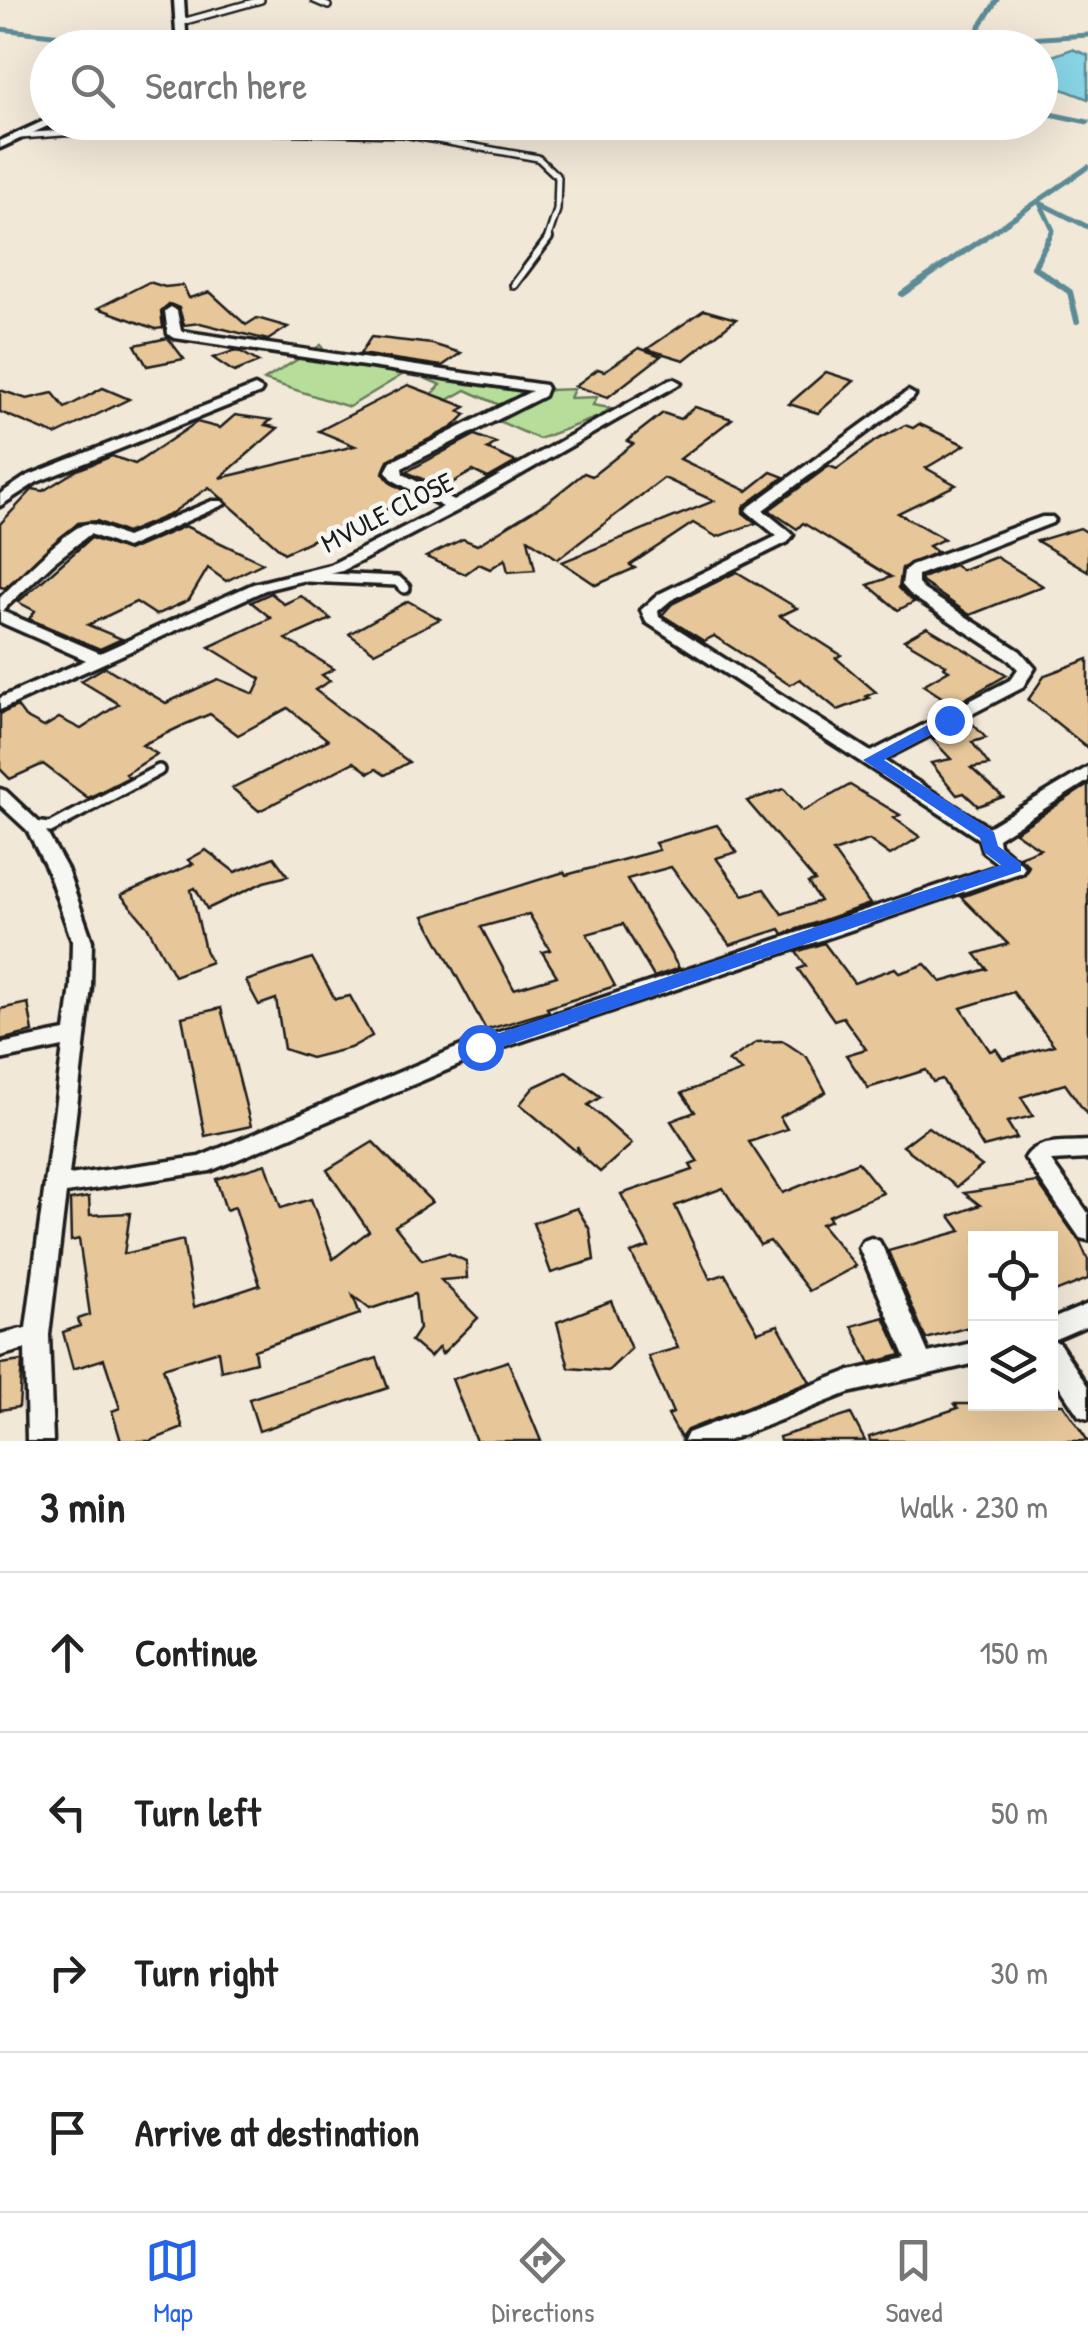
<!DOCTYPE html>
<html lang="en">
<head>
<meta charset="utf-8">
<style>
	:root { --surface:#fff; --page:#f6f6f6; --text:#222; --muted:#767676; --line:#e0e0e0; --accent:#2563eb }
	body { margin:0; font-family:"Patrick Hand",sans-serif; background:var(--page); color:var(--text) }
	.controls { position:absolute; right:30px; bottom:30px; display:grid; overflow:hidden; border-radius:0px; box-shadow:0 10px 40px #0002 }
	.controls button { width:90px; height:90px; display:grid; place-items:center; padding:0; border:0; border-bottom:2px solid var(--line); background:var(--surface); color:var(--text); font:50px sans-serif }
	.stop { position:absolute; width:30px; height:30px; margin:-22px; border:8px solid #2563eb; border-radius:50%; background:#fff }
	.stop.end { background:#2563eb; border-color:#fff; box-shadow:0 2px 10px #0008 }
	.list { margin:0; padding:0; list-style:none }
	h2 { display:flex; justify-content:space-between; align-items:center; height:130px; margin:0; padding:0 40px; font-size:42px }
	h2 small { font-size:32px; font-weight:400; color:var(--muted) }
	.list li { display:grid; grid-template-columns:65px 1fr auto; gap:30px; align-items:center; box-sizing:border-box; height:160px; padding:0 40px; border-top:2px solid var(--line) }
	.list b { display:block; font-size:38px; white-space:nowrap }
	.list em { font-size:32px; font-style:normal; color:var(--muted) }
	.icon { flex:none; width:55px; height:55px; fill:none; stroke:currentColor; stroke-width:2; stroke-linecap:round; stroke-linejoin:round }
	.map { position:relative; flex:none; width:1088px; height:1441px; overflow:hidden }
	.search { position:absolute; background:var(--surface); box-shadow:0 10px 40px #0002; left:30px; right:30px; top:30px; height:110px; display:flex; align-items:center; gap:25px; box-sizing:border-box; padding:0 35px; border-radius:55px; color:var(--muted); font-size:38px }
	.sheet { height:770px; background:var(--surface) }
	nav { display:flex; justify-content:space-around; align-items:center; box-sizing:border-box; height:140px; border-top:2px solid var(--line); background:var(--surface); font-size:28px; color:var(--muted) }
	nav a { display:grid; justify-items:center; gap:5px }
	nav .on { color:var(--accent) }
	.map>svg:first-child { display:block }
	.green { fill:#b6de9a; stroke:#697d5b; stroke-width:2.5 }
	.water { fill:#87d5e6; stroke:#5c8b95; stroke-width:2.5 }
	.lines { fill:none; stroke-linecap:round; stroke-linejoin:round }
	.stream-far1 { stroke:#5c8b95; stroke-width:5 }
	.stream { stroke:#5c8b95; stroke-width:6 }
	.building { fill:#e7c79a; stroke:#1c1c1c; stroke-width:2.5; fill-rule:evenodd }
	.lane-far2-casing { stroke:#1c1c1c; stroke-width:10 }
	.lane-far1-casing { stroke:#1c1c1c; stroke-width:12 }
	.lane-casing { stroke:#1c1c1c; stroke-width:16 }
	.street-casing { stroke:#1c1c1c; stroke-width:7 }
	.lane-far2 { stroke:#f6f6f2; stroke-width:5 }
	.lane-far1 { stroke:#f6f6f2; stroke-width:6 }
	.lane { stroke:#f6f6f2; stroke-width:9 }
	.street { fill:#f6f6f2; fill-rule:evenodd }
	.route { fill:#2563eb }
	.labels { text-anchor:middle; stroke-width:9; stroke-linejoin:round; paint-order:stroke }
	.street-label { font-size:28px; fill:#1c1c1c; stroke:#f6f6f2 }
</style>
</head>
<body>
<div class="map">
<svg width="1088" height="1441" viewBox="0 0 1088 1441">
	<rect width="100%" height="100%" fill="#f2e8d8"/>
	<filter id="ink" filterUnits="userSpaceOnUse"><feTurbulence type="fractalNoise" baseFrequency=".01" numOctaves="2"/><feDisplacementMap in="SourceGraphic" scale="20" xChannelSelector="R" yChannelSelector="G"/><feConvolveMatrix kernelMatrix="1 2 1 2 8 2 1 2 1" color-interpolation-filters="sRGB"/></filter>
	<g filter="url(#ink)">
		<g class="green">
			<path d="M321,345L325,354L412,369L349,407L264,380Z"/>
			<path d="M424,375L534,390L502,406L466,390L448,400L431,395L441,385L420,376Z"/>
			<path d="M574,389L570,398L597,397L593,405L610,408L601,416L539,439L494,419L549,390Z"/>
		</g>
		<path class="water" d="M1072,49L1088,55V99L1041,81V60Z"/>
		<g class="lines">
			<g class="stream-far1">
				<path d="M0,29L167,48"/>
				<path d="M969,43L997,0"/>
				<path d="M965,48L969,43L1088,35"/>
				<path d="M1040,112L1088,122"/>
				<path d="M1040,203L1053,230L1048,240"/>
				<path d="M1040,203L1088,227"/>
				<path d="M981,240L1088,167"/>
			</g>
			<g class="stream">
				<path d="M1049,238L1034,267L1070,292L1077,321"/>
				<path d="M902,294L984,238"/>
			</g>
		</g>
		<g class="building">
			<path d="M149,282L165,287L183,285L189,298L210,292L246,325L257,318L288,327L268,340L200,323L184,325L179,308L169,304L161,311L163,328L156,329L98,308Z"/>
			<path d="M704,310L736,319L684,360L647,349Z"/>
			<path d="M371,337L432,344L461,353L442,366L360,354Z"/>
			<path d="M168,338L184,359L147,366L135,345Z"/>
			<path d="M639,348L661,356L608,397L575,386L598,369L604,371Z"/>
			<path d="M234,351L241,352L259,362L234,372L213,358Z"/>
			<path d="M826,372L854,381L818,413L789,404Z"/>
			<path d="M408,385L466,407L459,411L466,414L453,427L388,460L383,473L391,483L411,494L350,532L340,527L284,553L209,487L169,515L126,533L97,521L78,523L5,588L0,587V524L33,489L43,491L77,470L112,456L135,464L197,422L220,428L235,415L271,420L265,425L278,428L220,478L355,446L319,431Z"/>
			<path d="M103,388L129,399L55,435L0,412V390L27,399L53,393L65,408Z"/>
			<path d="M695,407L732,419L680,459L747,491L771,472L784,477L743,507V513L756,523L717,537L693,523L630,565L635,568L596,585L562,562L714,501L664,478L558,559L528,539L535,570L508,572L505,559L490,569L479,564L465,574L426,557L463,539L477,545L550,500L584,473L592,476L633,444L627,441L663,413L680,419Z"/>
			<path d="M919,424L965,445L926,468L956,485L898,513L944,539L929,546L937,552L902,568L899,588L914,602L898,610L868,585L891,577L803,523L797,529L769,510L829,466L837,469L875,441L905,425L913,428Z"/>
			<path d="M475,435L496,443L487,449L516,462L488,478L473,471L443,488L406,472Z"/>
			<path d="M185,526L263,563L226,581L208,568L189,600L156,615L136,602L88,625L122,639L100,649L29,619L35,611L18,602L91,538L128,551Z"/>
			<path d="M1080,528L1088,533V571L1037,541Z"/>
			<path d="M996,557L1043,586L970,615L922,582V578L954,565L962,570Z"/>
			<path d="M737,572L797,608L780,616L841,655L836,658L876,692L866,696L869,698L838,710L800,679L790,685L714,636L704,641L662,615L672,604Z"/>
			<path d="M271,593L284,604L301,596L331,619L286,639L334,669L322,675L330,681L315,690L409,762L385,775L376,769L369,773L354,762L259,811L232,788L328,740L288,708L238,735L210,714L186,724L142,745L157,754L126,774L129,777L88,798L43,764L10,779L0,769V714L17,706L25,717L44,727L59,718L81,729L119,704L81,681L105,667L166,703L218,679L254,694L261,679L209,647L271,618L251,602Z"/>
			<path d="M408,601L440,619L374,652L349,634Z"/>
			<path d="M927,627L1007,675L954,705L923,685L949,670L944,667L946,665L904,640Z"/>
			<path d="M1088,659V748L1028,700L1045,675Z"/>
			<path d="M971,722L986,738L972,742L989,765L971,768L1003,797L978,806L964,793L957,795L931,763L951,759L932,739Z"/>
			<path d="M850,785L900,815L894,818L920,837L890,855L869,840L833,852L870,904L783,934L780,929L730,945L671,867L627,879L679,968L654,977L623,924L587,934L615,986L547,1008L549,1011L486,1030L424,916L564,872L566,875L659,850L655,843L717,825L737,852L716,858L743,895L764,889L782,914L820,901L808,883L815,881L747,801L784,789L803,811ZM529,914L550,950L542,952L557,976L514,989L481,927Z"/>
			<path d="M1088,785V1116L1065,1084L1021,1097L1033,1116L1007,1122L1017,1138L983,1147L942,1079L933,1082L926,1070L868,1088L846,1055L866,1049L843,1017L834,1020L798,969L806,966L796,952L824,943L854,983L895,968L900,973L925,964L941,982L987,969L975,954L1008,944L961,897L1025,874L1029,866L1019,857L1040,849L1015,832ZM1013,992L1054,1045L1003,1059L996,1049L990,1051L961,1008Z"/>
			<path d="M206,850L235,872L274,857L288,876L264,882L207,909L195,888L191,890L205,950L211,962L174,976L147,926L121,895L193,864L188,860Z"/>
			<path d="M312,958L335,999L350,996L372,1036L350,1048L311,1058L284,1049L276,999L259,1005L246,981Z"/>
			<path d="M28,1003L33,1032L0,1040V1009Z"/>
			<path d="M221,1008L251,1126L205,1136L182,1017Z"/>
			<path d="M783,1041L807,1057L826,1092L780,1117L787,1129L749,1142L783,1193L858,1162L883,1193L828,1216L831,1220L821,1224L856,1266L809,1291L770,1241L760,1245L723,1188L675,1206L710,1279L725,1274L758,1332L778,1325L810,1382L687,1430L681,1438L668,1415L673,1413L648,1356L678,1348L631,1253L649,1247L621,1194L693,1170L690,1165L698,1162L671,1121L695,1112L682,1093L742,1071L728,1061L757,1042Z"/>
			<path d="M566,1072L601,1097L588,1105L632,1144L600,1172L583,1157L577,1146L578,1153L520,1104L534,1087Z"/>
			<path d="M928,1127L982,1166L957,1187L903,1146Z"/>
			<path d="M373,1142L432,1202L395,1226L422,1260L448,1253L466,1261L467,1278L441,1280L478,1318L442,1354L439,1347L430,1357L411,1341L419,1329L415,1294L370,1309L353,1296L360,1314L254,1350L256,1362L221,1371L218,1351L163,1368L183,1428L150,1441H121L112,1411L120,1408L104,1359L73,1369L63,1332L80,1326L78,1319L90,1315L79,1239L71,1241L70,1200L89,1197L90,1215L130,1213L124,1254L183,1240L194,1307L260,1285L235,1207L226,1210L216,1179L266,1164L281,1208L311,1199L333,1259L369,1231L327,1170Z"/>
			<path d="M1037,1182L1080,1242L1088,1260V1279L1050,1294V1238H976V1325L926,1339L888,1251L961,1231L950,1216L980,1205L964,1193Z"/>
			<path d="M577,1208L590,1230L594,1260L551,1273L533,1223Z"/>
			<path d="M611,1301L631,1349L608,1371L569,1368L557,1322Z"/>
			<path d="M884,1317L901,1355L870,1363L852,1326Z"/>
			<path d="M377,1358L388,1388L259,1431L249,1399Z"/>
			<path d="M22,1361L19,1407L0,1410V1364Z"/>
			<path d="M508,1361L541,1441H476L452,1379Z"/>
			<path d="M955,1404H1063L1088,1441H870L869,1437L958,1408Z"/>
			<path d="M851,1414L865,1441H780L779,1437Z"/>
		</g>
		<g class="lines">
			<defs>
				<g id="lane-far2">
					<path d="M314,0L328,6"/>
					<path d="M182,22L261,0"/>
					<path d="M20,136L133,128L403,134L538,158L558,177L557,210L547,240"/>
				</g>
				<path id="lane-far1" d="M514,285L549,238"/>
				<g id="lane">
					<path d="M307,577L397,581L405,588"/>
					<path d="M34,826L50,828L159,770"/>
				</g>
				<g id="street">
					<path d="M174,0H184L187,48H177Z"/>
					<path d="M48,119V122L52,124L0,148V141Z"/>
					<path d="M171,307L177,311L181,331L545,385L547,388L544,396L402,468L403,474L454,501L669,380L674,379L681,383L459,510L342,571L265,590L0,710V698L86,660L0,622V598C14,584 70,525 87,524C98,523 116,533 126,537L212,501H222L225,504L126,548L90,534L53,563L2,611L100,653L253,584L330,565L443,507L393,480L386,471L391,462L532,391L175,338L168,334L165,311Z"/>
					<path d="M255,386L262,390L260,393L37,482L0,506V494L27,476Z"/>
					<path d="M908,391L915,395L913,398L763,510L790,532L793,535L788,542L671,600L658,611L659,617L871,752L1010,680L1018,669L1008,659L912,596L902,585L904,571L911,565L1042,517H1052L1055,520L1052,523L918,575V584L924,590L1020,651L1035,668L1022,688L883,760L988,827L1088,767V781L998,838L999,845L1025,867L1022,872L487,1053L210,1171L66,1193L49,1335L53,1441H27L25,1349L0,1356V1334L26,1328L63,1047L0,1060V1044L65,1031L71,987L72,941L47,869L27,830L0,805V789L6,791L43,826L67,869L92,941L91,987L69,1175L199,1157L473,1041L1000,865L983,852L979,839L646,622L641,610L659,594L777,536L749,513L746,510L749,507Z"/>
					<path d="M1088,1141V1159L1051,1161L1088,1213V1240L1080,1238L1025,1158C1037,1138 1067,1143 1088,1141Z"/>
					<path d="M871,1238L879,1241L883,1248L928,1353L976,1342V1363L848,1393L727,1441H684L688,1433L846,1372L906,1358L859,1248L863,1241Z"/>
					<path d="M1088,1304V1325L1053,1340L1059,1343L1088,1387V1419L1079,1416L1050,1372V1320Z"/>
				</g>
			</defs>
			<use href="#lane-far2" class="lane-far2-casing"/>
			<use href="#lane-far1" class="lane-far1-casing"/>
			<use href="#lane" class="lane-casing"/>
			<use href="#street" class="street-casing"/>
			<use href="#lane-far2" class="lane-far2"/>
			<use href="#lane-far1" class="lane-far1"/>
			<use href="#lane" class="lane"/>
			<use href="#street" class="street"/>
		</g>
	</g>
	<path class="route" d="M944,716L957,720L884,760L994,832L998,846L1021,863V871L487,1052H473V1042L1001,865L984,852L980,838L863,760Z"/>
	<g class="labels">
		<g class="street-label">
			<text transform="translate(387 512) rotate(-27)" y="10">MVULE CLOSE</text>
		</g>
	</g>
</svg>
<div class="controls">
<button><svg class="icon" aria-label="locate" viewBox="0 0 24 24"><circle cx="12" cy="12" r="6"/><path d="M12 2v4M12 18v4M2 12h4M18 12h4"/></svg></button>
<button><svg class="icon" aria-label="layers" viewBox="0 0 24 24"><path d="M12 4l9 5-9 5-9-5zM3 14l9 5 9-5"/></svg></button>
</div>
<div class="stop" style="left:480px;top:1047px"></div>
<div class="stop end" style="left:949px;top:720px"></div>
<div class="search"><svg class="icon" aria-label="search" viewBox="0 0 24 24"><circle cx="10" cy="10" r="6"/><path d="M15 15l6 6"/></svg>Search here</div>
</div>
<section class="sheet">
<h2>3 min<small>Walk · 230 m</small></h2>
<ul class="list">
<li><svg class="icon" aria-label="ahead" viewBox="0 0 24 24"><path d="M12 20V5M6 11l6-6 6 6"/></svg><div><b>Continue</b></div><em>150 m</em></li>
<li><svg class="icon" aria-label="left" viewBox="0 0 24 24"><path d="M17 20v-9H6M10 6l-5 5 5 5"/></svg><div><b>Turn left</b></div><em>50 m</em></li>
<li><svg class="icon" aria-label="right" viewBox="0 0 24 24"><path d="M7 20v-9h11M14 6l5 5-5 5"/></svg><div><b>Turn right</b></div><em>30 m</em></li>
<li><svg class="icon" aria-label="arrive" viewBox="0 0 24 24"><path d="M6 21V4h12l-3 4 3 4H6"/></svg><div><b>Arrive at destination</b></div></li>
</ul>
</section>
<nav>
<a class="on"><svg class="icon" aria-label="map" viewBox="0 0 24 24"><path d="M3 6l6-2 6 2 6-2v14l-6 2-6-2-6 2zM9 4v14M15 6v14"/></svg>Map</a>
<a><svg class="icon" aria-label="directions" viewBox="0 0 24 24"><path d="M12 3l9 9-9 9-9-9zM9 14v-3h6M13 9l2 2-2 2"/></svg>Directions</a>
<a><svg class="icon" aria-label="saved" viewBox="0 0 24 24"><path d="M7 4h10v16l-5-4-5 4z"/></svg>Saved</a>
</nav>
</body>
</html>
